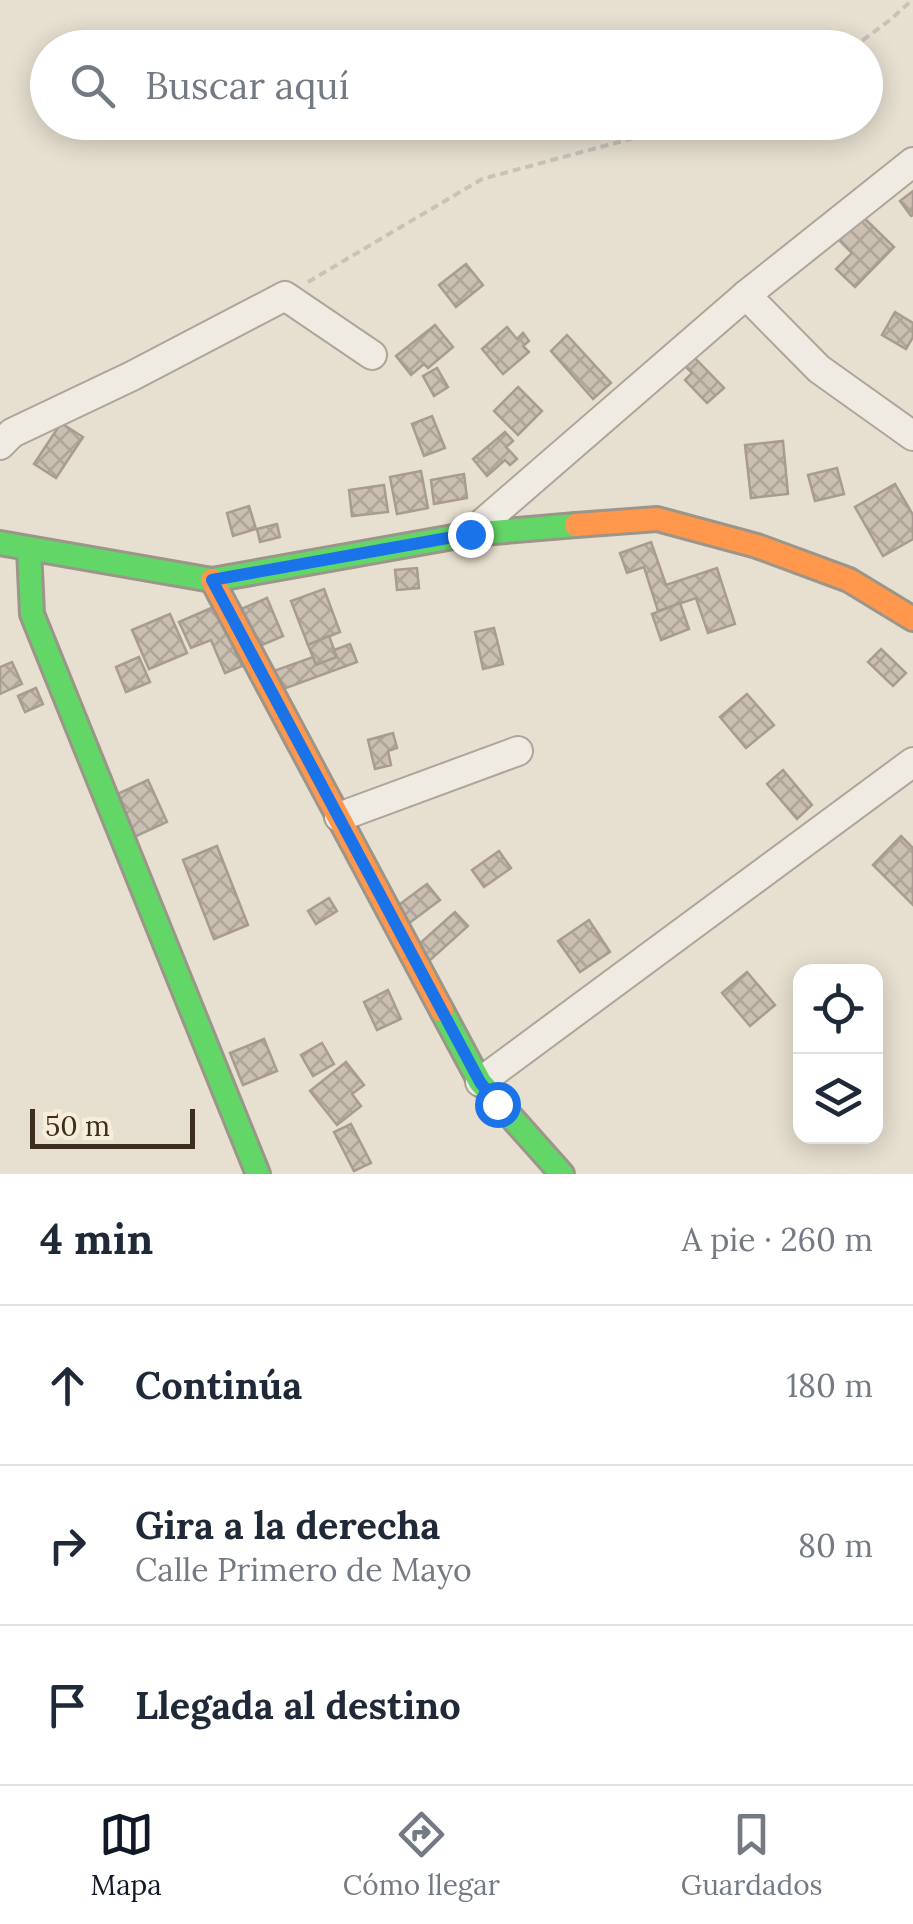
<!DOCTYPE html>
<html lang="es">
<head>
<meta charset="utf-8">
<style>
	:root { --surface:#fff; --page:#f2f2f3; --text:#1f2937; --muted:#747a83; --line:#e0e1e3; --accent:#111827 }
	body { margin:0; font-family:Lora,serif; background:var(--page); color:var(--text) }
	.controls { position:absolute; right:30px; bottom:30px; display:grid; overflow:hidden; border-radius:20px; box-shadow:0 5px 25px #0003 }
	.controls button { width:90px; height:90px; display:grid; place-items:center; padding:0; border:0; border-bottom:2px solid var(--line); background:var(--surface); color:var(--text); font:50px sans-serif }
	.scale { position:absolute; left:30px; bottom:25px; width:165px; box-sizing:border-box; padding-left:10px; border:5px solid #3d2e20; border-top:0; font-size:28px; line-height:35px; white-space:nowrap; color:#3d2e20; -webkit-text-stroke:8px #f7eed8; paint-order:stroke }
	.stop { position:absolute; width:30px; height:30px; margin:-22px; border:8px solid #1a73e8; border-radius:50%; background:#fff }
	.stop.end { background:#1a73e8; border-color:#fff; box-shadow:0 2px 10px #0008 }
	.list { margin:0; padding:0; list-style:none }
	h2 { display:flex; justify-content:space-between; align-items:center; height:130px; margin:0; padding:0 40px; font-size:42px }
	h2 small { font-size:32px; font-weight:400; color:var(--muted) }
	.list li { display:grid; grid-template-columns:65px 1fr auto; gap:30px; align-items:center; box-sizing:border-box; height:160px; padding:0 40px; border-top:2px solid var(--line) }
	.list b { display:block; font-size:38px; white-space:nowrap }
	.list p { margin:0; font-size:32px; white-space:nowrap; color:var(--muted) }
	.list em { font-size:32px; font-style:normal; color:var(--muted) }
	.icon { flex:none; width:55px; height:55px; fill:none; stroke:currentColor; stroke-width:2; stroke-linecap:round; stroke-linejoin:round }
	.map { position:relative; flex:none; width:913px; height:1174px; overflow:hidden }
	.search { position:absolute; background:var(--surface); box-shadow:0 5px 25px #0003; left:30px; right:30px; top:30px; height:110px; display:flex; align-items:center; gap:25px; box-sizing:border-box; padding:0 35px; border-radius:55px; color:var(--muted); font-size:38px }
	.sheet { height:610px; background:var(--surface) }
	nav { display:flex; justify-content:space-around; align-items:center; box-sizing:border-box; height:140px; border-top:2px solid var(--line); background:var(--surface); font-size:28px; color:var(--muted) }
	nav a { display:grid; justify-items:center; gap:5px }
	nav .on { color:var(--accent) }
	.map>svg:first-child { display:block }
	.building { fill:url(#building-cross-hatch); stroke:#a89c90; stroke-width:2.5 }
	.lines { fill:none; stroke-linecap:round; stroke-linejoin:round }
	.street-casing { stroke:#ada599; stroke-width:32 }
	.fast-casing { stroke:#9c958a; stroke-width:28 }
	.slow-casing { stroke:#9c958a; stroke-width:28 }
	.path { stroke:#c8c2b9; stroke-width:4; stroke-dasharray:8 5; stroke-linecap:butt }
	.street { stroke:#efebe3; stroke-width:28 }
	.fast { stroke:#63d668; stroke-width:22 }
	.slow { stroke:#ff974d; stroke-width:22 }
	.route { stroke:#1a73e8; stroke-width:12 }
</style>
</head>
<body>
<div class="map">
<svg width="913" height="1174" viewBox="0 0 913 1174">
	<defs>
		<pattern id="building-cross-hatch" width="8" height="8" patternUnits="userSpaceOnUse" patternTransform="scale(2.5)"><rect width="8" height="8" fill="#cbbfb2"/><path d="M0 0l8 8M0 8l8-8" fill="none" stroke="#afa499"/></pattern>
	</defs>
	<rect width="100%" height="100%" fill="#e7e0d1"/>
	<g class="building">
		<path d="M913,191V215L911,216L900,201Z"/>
		<path d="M858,212L894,247L855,287L836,269L852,253L835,236Z"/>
		<path d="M466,264L483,285L456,307L439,285Z"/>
		<path d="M895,312L913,323V337L906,349L882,335Z"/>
		<path d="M435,325L453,347L428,368L424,364L411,375L396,356Z"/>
		<path d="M507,327L517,339L523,333L529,341L523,346L529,352L503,374L482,349Z"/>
		<path d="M567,335L611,383L593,399L551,351Z"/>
		<path d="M691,354L724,388L707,403L685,380L692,373L682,363Z"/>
		<path d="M437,368L448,387L434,396L423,376Z"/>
		<path d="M518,387L542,411L518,435L494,411Z"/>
		<path d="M432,416L445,448L424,456L412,424Z"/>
		<path d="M61,423L83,437L56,478L34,464Z"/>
		<path d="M505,432L513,441L506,447L517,459L510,465L505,460L487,476L473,459Z"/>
		<path d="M783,441L788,494L751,498L745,445Z"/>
		<path d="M837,468L844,494L815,501L808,475Z"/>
		<path d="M421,471L428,508L397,514L390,477Z"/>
		<path d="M464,474L467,498L434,504L431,480Z"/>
		<path d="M895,484L913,515V539L883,556L855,507Z"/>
		<path d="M384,485L388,512L352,516L349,490Z"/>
		<path d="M249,506L256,529L233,536L227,513Z"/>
		<path d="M277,524L280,537L260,542L257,529Z"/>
		<path d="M651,542L666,585L717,568L735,624L708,633L696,598L658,611L644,567L627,573L620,553Z"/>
		<path d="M417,568L419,588L397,590L395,570Z"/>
		<path d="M324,589L340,632L308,645L291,601Z"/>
		<path d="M267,598L283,636L255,648L239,610Z"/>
		<path d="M680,603L689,629L661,640L652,614Z"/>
		<path d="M216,606L242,666L225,673L211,640L191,648L179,622Z"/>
		<path d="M170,614L187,653L149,669L132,630Z"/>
		<path d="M494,628L503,664L483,669L475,632Z"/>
		<path d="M329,636L337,657L316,665L308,645Z"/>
		<path d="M350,644L357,662L278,691L271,672L313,657L316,665L337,657L334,650Z"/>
		<path d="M881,649L906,673L893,686L868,662Z"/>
		<path d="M139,657L150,682L126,692L116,667Z"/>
		<path d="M12,662L22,684L0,694V667Z"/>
		<path d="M36,688L43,704L25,712L18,696Z"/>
		<path d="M747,694L774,725L746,748L720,717Z"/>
		<path d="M393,733L397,748L388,751L391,765L375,769L368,740Z"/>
		<path d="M783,770L812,805L797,819L767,784Z"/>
		<path d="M148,780L167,822L134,837L115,795Z"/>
		<path d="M901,836L913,848V905L873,865Z"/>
		<path d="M217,846L248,925L214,939L183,860Z"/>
		<path d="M499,851L511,868L484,887L472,870Z"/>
		<path d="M427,884L440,900L404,927L392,910Z"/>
		<path d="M329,898L337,911L316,924L308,911Z"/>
		<path d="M455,912L468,926L428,962L416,947Z"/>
		<path d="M589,920L610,952L580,972L558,941Z"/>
		<path d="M747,972L775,1005L750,1026L722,993Z"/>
		<path d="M388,990L401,1019L377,1030L364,1002Z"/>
		<path d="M264,1039L277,1071L243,1085L230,1053Z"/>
		<path d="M322,1043L334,1064L313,1076L301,1055Z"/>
		<path d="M346,1062L364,1085L352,1094L361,1106L337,1125L310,1091Z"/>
		<path d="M351,1124L371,1163L354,1171L334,1132Z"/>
	</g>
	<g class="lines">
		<defs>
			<g id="street">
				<path d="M746,295L819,369L913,436"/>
				<path d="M0,445L12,433L132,376L285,296L372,355"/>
				<path d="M470,534L746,295L913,162"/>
				<path d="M339,817L518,751"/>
				<path d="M480,1082L913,762"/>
			</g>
			<g id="fast">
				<path d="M0,543L212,580L470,534L576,525"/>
				<path d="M29,549L32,614L258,1174"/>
				<path d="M442,1011L480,1082L562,1174"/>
			</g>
			<g id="slow">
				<path d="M576,525L657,519L757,546L849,580L913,619"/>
				<path d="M212,580L442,1011"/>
			</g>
		</defs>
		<use href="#street" class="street-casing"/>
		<use href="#fast" class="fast-casing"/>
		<use href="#slow" class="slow-casing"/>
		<g class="path">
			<path d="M852,48L890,20L912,0"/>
			<path d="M308,282L482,179L693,122"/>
		</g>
		<use href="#street" class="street"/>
		<use href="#fast" class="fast"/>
		<use href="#slow" class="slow"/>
	</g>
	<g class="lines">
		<path class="route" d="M470,534L212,580L480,1082L497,1104"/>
	</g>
</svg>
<div class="controls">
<button><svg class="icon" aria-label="locate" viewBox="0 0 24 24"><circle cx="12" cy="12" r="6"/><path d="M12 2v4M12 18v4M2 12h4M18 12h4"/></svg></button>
<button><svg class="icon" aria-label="layers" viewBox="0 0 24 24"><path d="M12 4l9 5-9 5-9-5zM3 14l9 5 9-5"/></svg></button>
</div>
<div class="scale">50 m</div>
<div class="stop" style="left:497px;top:1104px"></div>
<div class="stop end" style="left:470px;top:534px"></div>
<div class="search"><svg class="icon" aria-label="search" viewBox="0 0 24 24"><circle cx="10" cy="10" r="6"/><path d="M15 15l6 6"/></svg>Buscar aquí</div>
</div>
<section class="sheet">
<h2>4 min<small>A pie · 260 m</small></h2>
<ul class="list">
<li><svg class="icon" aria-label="ahead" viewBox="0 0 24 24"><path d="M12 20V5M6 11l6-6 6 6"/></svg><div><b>Continúa</b></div><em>180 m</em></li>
<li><svg class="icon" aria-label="right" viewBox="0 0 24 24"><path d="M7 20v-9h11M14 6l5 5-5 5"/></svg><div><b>Gira a la derecha</b><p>Calle Primero de Mayo</p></div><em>80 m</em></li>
<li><svg class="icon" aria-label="arrive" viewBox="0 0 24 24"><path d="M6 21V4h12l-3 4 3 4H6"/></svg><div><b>Llegada al destino</b></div></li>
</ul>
</section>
<nav>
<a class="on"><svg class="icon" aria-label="map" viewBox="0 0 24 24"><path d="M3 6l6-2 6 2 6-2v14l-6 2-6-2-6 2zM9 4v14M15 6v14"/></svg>Mapa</a>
<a><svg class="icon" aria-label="directions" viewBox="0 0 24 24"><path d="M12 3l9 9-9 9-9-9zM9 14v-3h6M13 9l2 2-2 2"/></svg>Cómo llegar</a>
<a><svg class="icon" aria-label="saved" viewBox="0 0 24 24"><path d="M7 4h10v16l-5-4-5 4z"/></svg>Guardados</a>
</nav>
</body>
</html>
